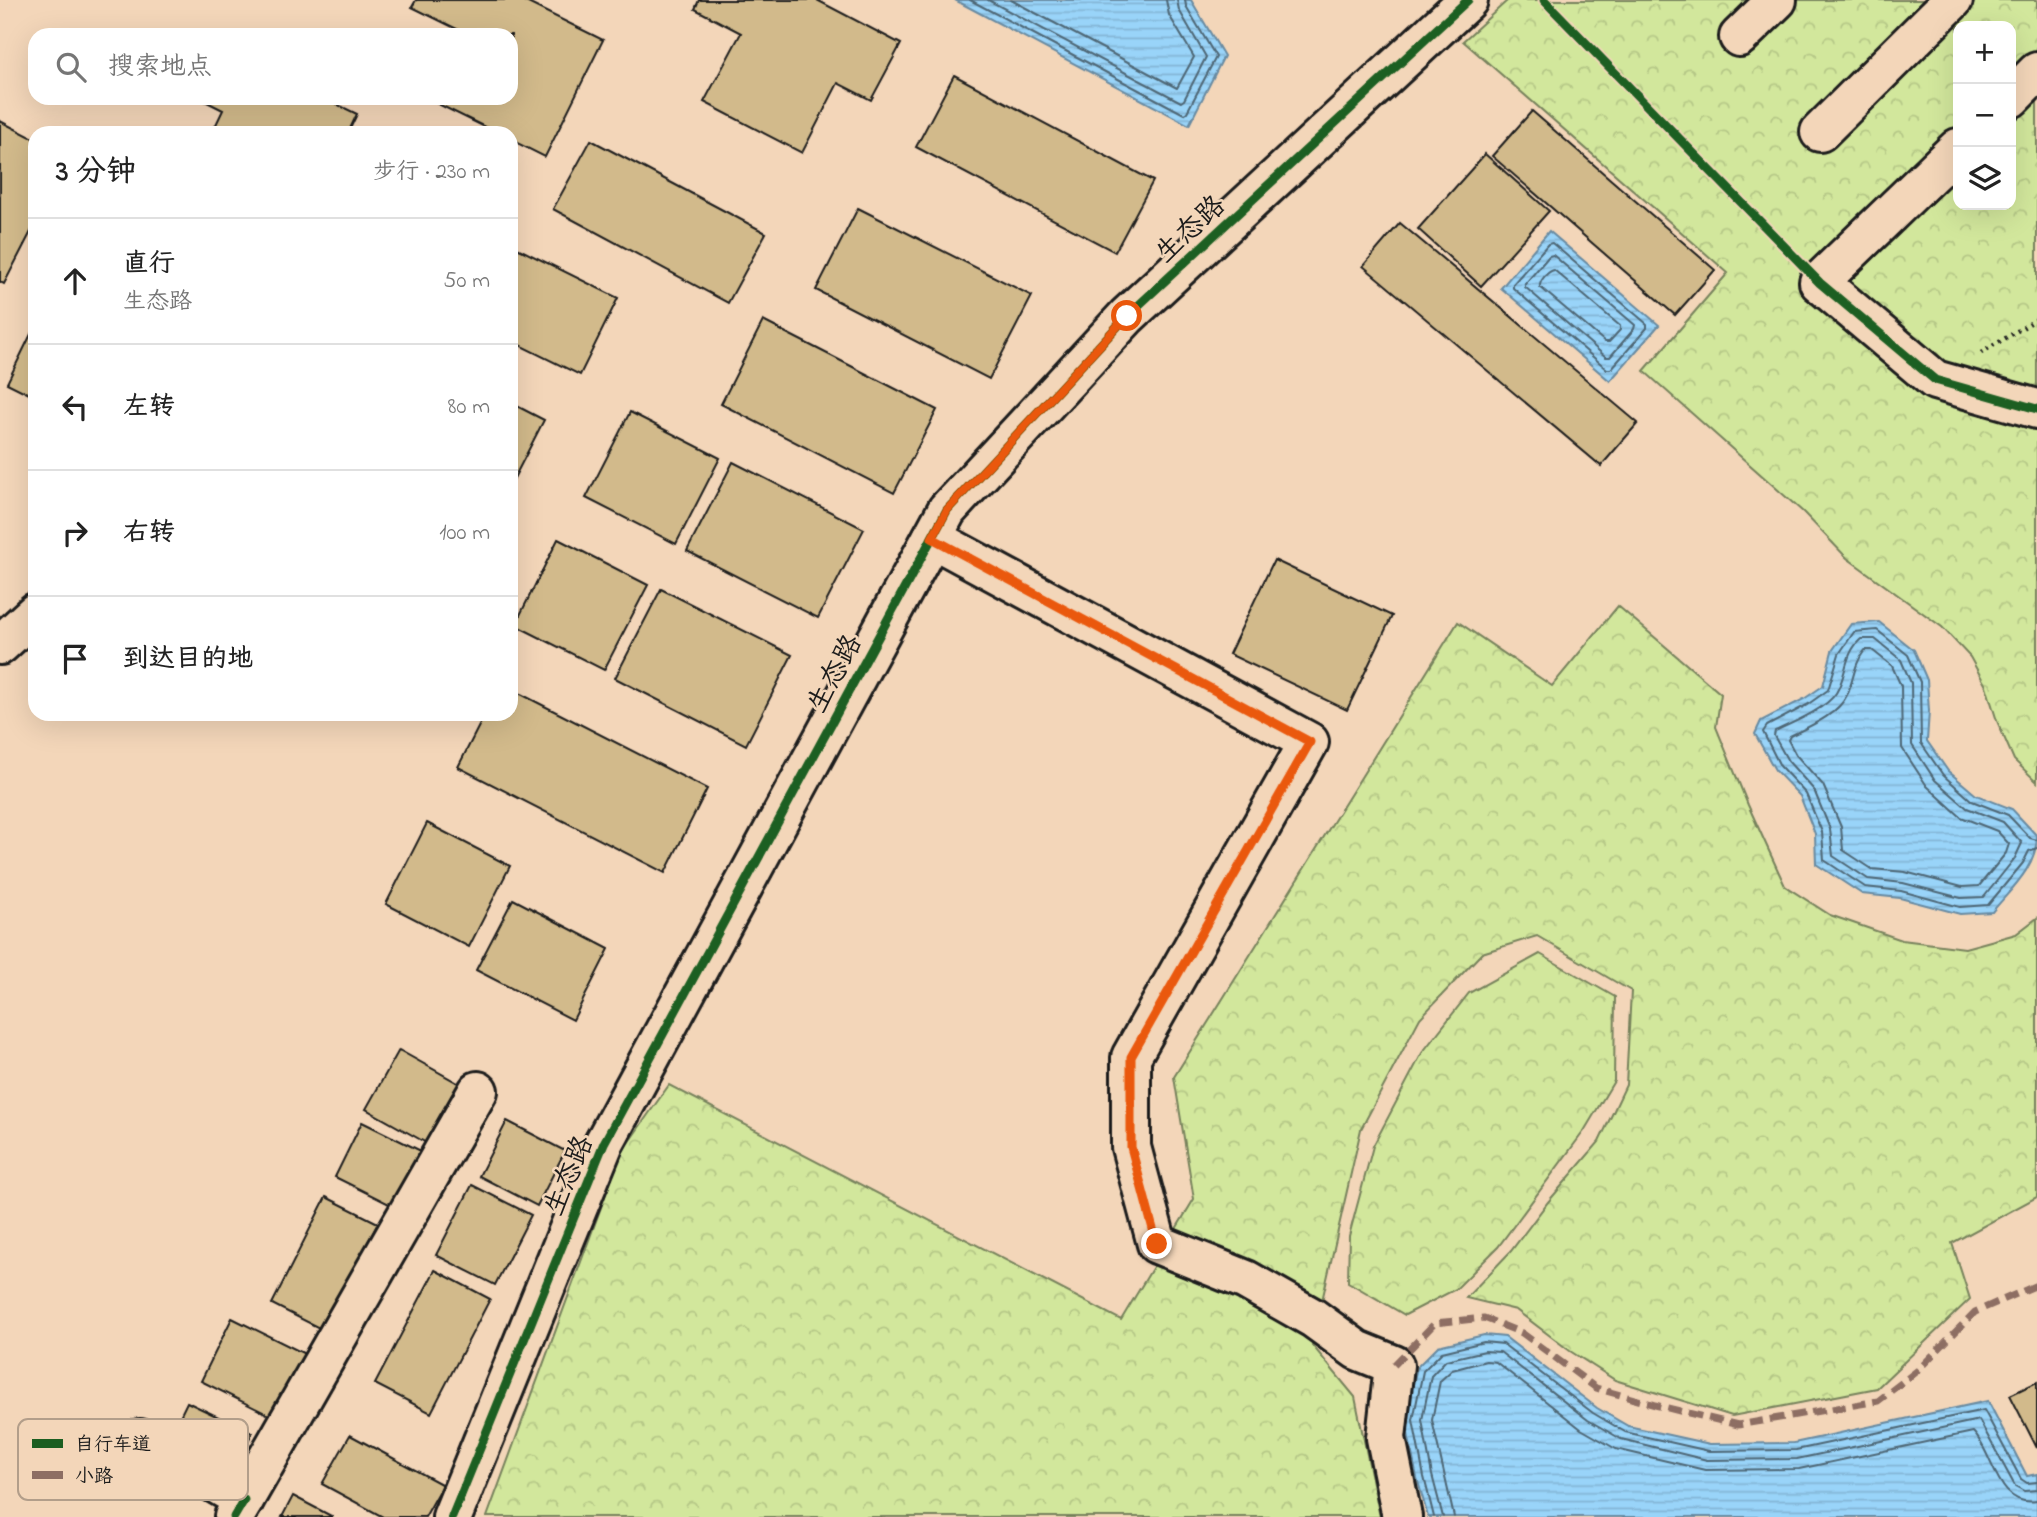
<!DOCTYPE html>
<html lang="zh">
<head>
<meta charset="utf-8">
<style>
	:root { --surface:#fff; --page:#f2f2f2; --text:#222; --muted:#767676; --line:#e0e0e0 }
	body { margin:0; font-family:"Indie Flower","LXGW WenKai TC",sans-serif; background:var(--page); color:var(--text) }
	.controls { position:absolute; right:21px; top:21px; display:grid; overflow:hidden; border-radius:14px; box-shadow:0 7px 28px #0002 }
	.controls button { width:63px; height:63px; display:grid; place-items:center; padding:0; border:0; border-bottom:2px solid var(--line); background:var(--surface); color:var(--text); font:35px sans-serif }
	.stop { position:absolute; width:21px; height:21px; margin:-16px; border:5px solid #ea580c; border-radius:50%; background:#fff }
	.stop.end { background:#ea580c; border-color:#fff; box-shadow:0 2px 7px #0008 }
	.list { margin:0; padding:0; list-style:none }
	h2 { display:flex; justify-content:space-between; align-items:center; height:91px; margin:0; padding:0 28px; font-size:30px }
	h2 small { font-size:23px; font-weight:400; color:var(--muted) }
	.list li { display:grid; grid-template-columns:46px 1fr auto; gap:21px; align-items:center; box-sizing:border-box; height:126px; padding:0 28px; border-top:2px solid var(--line) }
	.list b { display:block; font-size:26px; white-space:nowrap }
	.list p { margin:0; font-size:23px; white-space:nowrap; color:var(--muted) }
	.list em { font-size:23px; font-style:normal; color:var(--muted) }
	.icon { flex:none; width:38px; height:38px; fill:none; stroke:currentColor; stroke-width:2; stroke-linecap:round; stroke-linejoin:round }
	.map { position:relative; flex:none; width:2037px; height:1517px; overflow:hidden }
	.search { position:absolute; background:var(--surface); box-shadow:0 7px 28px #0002; left:28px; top:28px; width:490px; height:77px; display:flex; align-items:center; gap:18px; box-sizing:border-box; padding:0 24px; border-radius:21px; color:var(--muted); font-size:26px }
	.panel { position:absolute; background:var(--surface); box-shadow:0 7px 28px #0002; left:28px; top:126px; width:490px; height:595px; border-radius:21px }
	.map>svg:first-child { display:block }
	.forest { fill:url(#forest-crowns); stroke:#77825c; stroke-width:2; fill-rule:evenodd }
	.water { fill:url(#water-rules); stroke:#678aa1; stroke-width:2 }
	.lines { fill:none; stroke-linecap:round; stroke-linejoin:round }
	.shore { stroke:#4e6674; stroke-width:2 }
	.building { fill:#d2ba8b; stroke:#1c1c1c; stroke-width:2 }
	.minor-casing { stroke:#1c1c1c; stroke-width:44 }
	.path { stroke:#1c1c1c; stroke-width:4.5; stroke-dasharray:2 5; stroke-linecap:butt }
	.minor { stroke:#f3d6b9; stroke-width:38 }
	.quiet { stroke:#8d6e63; stroke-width:7; stroke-dasharray:14 7; stroke-linecap:butt }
	.cycleway-casing { stroke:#f3d6b9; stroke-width:13 }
	.cycleway { stroke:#1b5e20; stroke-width:9 }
	.route { stroke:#ea580c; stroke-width:9 }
	.labels { text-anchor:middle; stroke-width:5; stroke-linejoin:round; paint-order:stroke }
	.street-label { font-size:28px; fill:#1c1c1c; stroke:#f3d6b9 }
	.key { fill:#f3d6b9; stroke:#b29e8a; stroke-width:2 }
	.key-label { font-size:19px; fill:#1c1c1c }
</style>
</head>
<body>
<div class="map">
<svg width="2037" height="1517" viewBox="0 0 2037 1517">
	<defs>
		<pattern id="forest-crowns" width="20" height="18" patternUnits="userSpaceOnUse" patternTransform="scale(1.75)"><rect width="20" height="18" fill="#d2e79c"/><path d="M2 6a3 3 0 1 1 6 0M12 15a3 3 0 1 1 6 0" fill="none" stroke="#b4c686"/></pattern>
		<pattern id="water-rules" width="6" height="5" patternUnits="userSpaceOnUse" patternTransform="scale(1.75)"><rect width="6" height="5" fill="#99d4f9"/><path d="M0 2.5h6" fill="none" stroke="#83b5d5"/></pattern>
	</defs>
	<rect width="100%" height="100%" fill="#f3d6b9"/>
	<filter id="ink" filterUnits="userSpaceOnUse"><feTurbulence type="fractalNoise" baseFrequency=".0143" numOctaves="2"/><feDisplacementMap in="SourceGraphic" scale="14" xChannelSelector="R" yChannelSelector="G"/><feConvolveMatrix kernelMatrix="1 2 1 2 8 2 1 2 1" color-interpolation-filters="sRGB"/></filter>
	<g filter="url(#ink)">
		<g class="forest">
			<path d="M1508,0H2037V782L2014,760L1997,721L1986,686L1970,657L1942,627L1847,558L1803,512L1644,371L1728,273L1463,41ZM1958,26H2011V205H1958Z"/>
			<path d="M1618,606L1721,694L1716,727L1748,805L1785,886L1830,915L1902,940L1965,948L2016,934L2037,918V1197L1952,1243L1970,1299L1877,1388L1732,1416L1615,1380L1570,1351L1516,1310L1466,1298L1511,1251L1548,1202L1599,1142L1626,1085L1631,991L1537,936L1482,953L1420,1018L1361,1129L1312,1345L1355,1397L1380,1517H487L621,1153L669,1085L1121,1320L1194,1199L1174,1077L1458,622L1552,686Z"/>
			<path d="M1540,954L1615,997L1614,1081L1584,1131L1498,1247L1456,1289L1405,1315L1348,1282L1349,1236L1373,1146L1422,1053L1469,993Z"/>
		</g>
		<g class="water">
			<path d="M955,0H1191L1224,56L1189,125Z"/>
			<path d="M1549,231L1659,325L1610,381L1501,288Z"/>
			<path d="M1879,622L1914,650L1927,680L1929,711L1927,741L1948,771L1976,795L2012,809L2037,836C2037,867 2010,890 1992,912L1960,914L1900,898L1862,894L1816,864L1815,834L1800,796L1775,770L1755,734L1761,721L1804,699L1823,686L1832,651L1851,624Z"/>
			<path d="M1484,1335L1505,1337L1597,1408L1628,1426L1710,1444L1794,1443L1988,1401L2027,1476L2037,1474V1517H1428L1417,1478L1405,1419L1417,1367L1438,1346Z"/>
		</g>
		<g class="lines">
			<g class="shore">
				<path d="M970,0L1184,114L1187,112L1216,57L1186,6L1185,0"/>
				<path d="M988,0L1181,102L1184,100L1206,57L1179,10L1177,0"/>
				<path d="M1011,0L1177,88L1194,57L1169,15L1166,0"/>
				<path d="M1552,243L1647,324V328L1611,369H1607L1513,288V284L1548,244Z"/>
				<path d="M1553,255L1635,325L1634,329L1610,357H1606L1525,287V284L1549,256Z"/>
				<path d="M1554,270L1620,326V330L1609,342H1605L1540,287C1539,281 1548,271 1554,270Z"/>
				<path d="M1861,639H1875L1901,660L1911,683L1912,745L1935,780L1967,808L2003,822L2022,843L2015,858L1984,897L1961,898L1903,883L1868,879L1833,856L1830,829L1814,790L1788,761L1774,736L1775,731C1792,723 1826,709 1836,693C1847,675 1844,654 1861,639Z"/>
				<path d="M1865,650H1872L1892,666L1901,686L1902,748L1927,786L1961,817L1997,831L2009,844L2006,853L1979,886L1962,887L1905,872L1872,869L1843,850L1841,827L1823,785L1796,755L1788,740L1790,736C1808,727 1838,715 1847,695C1854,679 1854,664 1865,650Z"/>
				<path d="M2037,840L2030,838L2008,815L1972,801L1943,775L1921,743L1920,682L1908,655L1877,630L1854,632L1839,654L1828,690L1807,705L1767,726L1763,732L1780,766L1806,794L1822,832L1824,860L1865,887L1901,891L1960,907L1988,905L2023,863L2029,851L2037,848"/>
				<path d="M1434,1517L1424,1477L1413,1420L1423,1371L1442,1352L1484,1342L1503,1344L1593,1413L1625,1432L1709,1451L1796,1450L1984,1410L2021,1479L2027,1483L2037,1482"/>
				<path d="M1443,1517L1432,1475L1422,1420L1431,1376L1446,1360L1485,1351L1500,1352L1588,1420L1621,1439L1707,1460L1797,1459L1979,1420L2015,1486L2024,1491L2037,1490"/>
				<path d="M1454,1517L1432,1420L1440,1381L1452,1370L1486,1361L1496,1362L1581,1429L1616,1449L1705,1470L1799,1469L1973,1432C1994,1453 1996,1508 2037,1501"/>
			</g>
		</g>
		<g class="building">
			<path d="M416,0H522L603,40L545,157L511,140V133H497L436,103L438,98H511V35H469L412,7Z"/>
			<path d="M699,0H817L901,44L871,100L838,83L802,153L704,102L741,33L695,9Z"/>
			<path d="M954,75L1153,181L1115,252L916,147Z"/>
			<path d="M199,98H324L357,114L348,133H212L223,110Z"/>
			<path d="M1532,111L1715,270L1675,315L1492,156Z"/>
			<path d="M0,121L35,139V224L4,284L0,282Z"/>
			<path d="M591,140L766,233L728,303L553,209Z"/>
			<path d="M1485,154L1549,211L1481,286L1418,229Z"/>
			<path d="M858,208L1032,296L989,379L816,290Z"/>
			<path d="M1400,223L1638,423L1601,466L1363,266Z"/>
			<path d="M511,245L618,298L580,375L511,341Z"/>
			<path d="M763,321L937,410L894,493L721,404Z"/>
			<path d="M35,326V397L7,383Z"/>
			<path d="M511,403L544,420L511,484Z"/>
			<path d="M630,412L720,458L676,544L586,498Z"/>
			<path d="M733,462L864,529L818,618L687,551Z"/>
			<path d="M558,539L648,585L604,670L515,625Z"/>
			<path d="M1274,560L1392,616L1347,710L1229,654Z"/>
			<path d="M661,589L792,655L746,745L615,678Z"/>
			<path d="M511,689L707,789L665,873L458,767L485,714H511Z"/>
			<path d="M427,823L510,866L469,947L386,904Z"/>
			<path d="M513,899L609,949L573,1020L476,970Z"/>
			<path d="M399,1050L463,1086L430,1145L366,1109Z"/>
			<path d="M507,1121L565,1151L537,1206L479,1176Z"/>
			<path d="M362,1122L423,1152L395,1207L335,1177Z"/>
			<path d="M472,1185L531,1215L495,1285L436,1255Z"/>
			<path d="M326,1197L378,1223L323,1330L272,1304Z"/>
			<path d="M435,1270L490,1299L431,1413L375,1384Z"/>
			<path d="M232,1318L309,1356L277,1419L201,1381Z"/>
			<path d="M2037,1382V1448L2010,1395Z"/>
			<path d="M187,1402L252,1433L231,1476L166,1445Z"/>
			<path d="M350,1435L443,1485L425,1517H383L322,1484Z"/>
			<path d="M293,1496L333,1517H282Z"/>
		</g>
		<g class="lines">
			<defs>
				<g id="minor">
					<path d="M1739,37L1777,0"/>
					<path d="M2011,98L2037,72"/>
					<path d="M1820,132L1953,0"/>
					<path d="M1819,282L1958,148"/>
					<path d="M1820,283L1935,380L2037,409"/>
					<path d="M932,538L1309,742L1131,1057V1147L1157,1244L1246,1280L1313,1318L1357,1350L1394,1365L1386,1438L1402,1517"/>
					<path d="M0,645L35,613"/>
					<path d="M140,1439L244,1500L234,1517"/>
					<path d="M244,1500L478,1091"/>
					<path d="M452,1517L604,1143L947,510L1127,316L1468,0"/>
				</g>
			</defs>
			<use href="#minor" class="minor-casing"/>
			<path class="path" d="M1981,353L2037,319"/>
			<use href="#minor" class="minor"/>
			<path class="quiet" d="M1394,1365L1435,1323L1484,1318L1522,1333L1596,1388L1655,1405L1738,1425L1878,1401L1918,1370L1975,1312L2037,1285"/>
			<defs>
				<g id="cycleway">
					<path d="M1544,0L1820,283L1935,380L2037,409"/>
					<path d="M140,1439L244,1500L234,1517"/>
					<path d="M452,1517L604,1143L947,510L1127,316L1468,0"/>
				</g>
			</defs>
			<use href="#cycleway" class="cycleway-casing"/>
			<use href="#cycleway" class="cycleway"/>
		</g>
	</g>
	<g class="lines" filter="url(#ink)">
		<path class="route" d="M1127,316L947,510L932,538L1310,742L1131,1057V1147L1157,1244"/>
	</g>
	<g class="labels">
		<g class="street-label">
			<text transform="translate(1189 228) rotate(-43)" y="10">生态路</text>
			<text transform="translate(833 673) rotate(-62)" y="10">生态路</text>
			<text transform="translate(567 1175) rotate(-67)" y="10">生态路</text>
		</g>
	</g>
	<rect x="18" y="1419" width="230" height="81" rx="10" class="key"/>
	<rect x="32" y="1439" width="31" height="9" fill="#1b5e20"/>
	<rect x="32" y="1471" width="31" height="8" fill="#8d6e63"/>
	<g class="key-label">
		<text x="75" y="1450">自行车道</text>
		<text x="75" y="1482">小路</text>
	</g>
</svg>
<div class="controls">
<button>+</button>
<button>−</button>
<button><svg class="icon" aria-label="layers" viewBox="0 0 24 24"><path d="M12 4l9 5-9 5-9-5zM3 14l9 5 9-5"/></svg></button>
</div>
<div class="stop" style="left:1127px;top:316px"></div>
<div class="stop end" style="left:1157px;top:1244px"></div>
<div class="search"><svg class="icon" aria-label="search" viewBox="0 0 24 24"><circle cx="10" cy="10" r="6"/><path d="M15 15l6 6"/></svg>搜索地点</div>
<section class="panel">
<h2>3 分钟<small>步行 · 230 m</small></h2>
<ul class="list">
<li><svg class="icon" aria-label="ahead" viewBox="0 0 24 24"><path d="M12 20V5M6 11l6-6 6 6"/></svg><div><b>直行</b><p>生态路</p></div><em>50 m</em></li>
<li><svg class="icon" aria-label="left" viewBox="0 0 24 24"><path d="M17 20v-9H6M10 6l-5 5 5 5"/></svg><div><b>左转</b></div><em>80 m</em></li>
<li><svg class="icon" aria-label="right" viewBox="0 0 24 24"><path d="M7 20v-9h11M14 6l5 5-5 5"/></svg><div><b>右转</b></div><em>100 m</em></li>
<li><svg class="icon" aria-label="arrive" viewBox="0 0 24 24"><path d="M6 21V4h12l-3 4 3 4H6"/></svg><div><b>到达目的地</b></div></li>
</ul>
</section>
</div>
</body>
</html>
